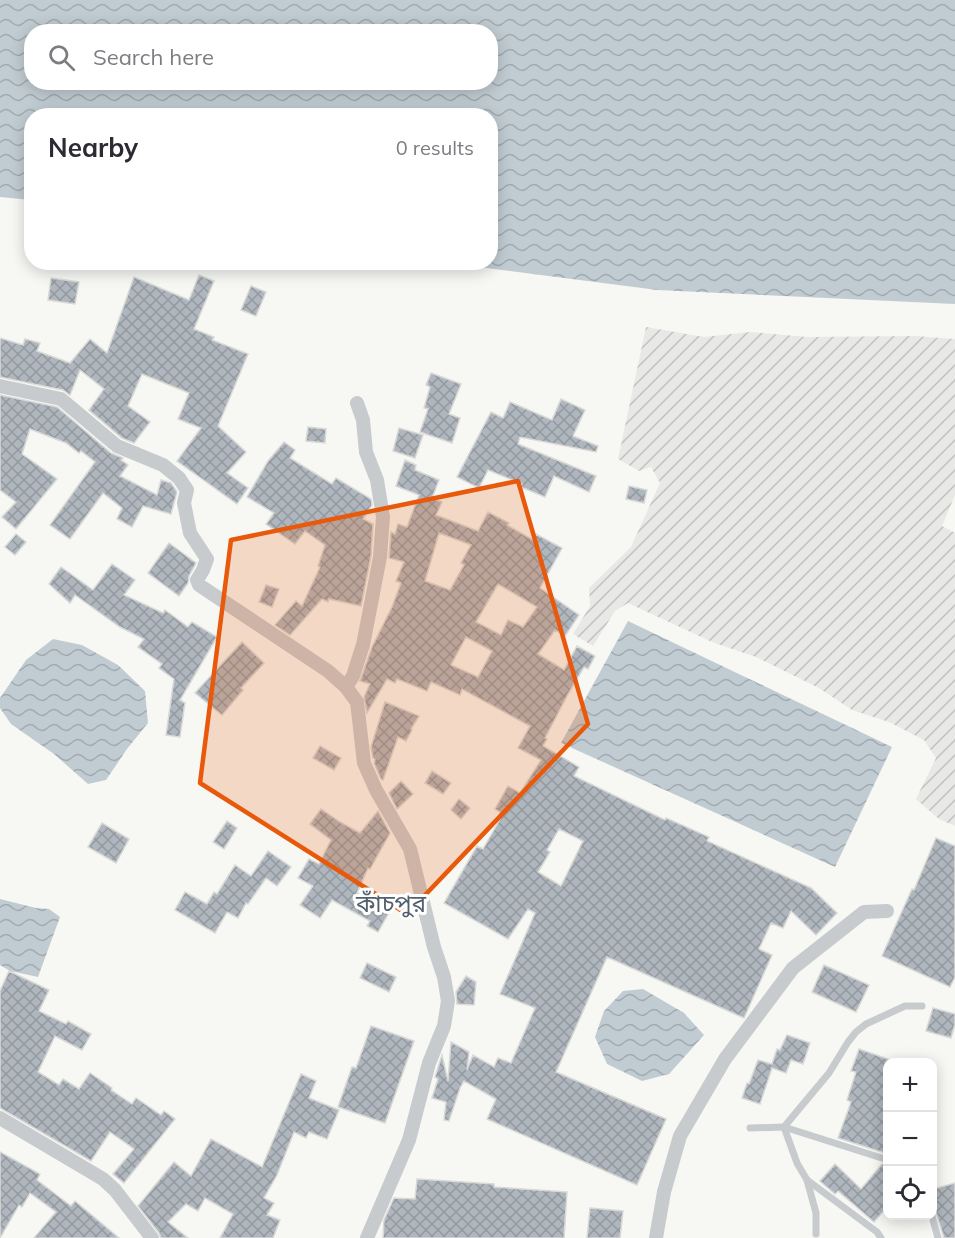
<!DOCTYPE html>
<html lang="en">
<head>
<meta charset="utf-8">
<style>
	:root { --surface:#fff; --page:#f2f2f3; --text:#2b2b33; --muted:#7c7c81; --line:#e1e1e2 }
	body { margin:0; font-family:Mulish,"Noto Sans Bengali",sans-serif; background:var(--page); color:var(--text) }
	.controls { position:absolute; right:18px; bottom:18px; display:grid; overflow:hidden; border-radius:12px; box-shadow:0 3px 15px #0003 }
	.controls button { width:54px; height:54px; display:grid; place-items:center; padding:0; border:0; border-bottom:2px solid var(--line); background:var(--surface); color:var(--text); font:30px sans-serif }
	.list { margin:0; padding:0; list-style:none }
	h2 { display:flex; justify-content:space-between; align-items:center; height:78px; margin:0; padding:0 24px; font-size:26px }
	h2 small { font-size:20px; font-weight:400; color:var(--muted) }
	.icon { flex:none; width:33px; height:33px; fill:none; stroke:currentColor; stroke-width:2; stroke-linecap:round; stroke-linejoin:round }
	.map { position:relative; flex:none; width:955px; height:1238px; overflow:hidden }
	.search { position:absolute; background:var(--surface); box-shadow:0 3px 15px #0003; left:24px; top:24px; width:474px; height:66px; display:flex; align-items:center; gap:15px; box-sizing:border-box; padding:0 21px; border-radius:24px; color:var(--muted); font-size:22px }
	.panel { position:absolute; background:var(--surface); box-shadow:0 3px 15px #0003; left:24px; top:108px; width:474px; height:162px; border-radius:24px }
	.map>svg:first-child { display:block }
	.industrial { fill:url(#industrial-furrows) }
	.water { fill:url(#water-waves); fill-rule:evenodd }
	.building { fill:url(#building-cross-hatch); stroke:#d9d9d7; stroke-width:1.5; fill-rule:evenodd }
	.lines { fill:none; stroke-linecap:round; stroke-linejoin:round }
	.service { stroke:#c7cbce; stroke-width:7 }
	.minor { stroke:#c7cbce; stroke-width:14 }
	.marked { fill:#e8590c; fill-opacity:0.2; stroke:#e8590c; stroke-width:4.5; stroke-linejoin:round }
	.labels { text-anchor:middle; stroke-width:6; stroke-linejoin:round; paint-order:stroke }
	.quarter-label { font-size:24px; fill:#525f6c; stroke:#fff }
</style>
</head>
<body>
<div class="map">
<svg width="955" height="1238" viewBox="0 0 955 1238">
	<defs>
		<pattern id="industrial-furrows" width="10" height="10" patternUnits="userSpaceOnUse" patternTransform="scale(1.5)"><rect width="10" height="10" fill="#e8e9e7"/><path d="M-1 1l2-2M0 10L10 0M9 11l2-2" fill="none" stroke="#c0c1c1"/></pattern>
		<pattern id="water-waves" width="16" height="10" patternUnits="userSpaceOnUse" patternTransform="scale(1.5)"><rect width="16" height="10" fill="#c1ccd2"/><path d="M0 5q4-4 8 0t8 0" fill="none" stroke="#a0aab0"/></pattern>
		<pattern id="building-cross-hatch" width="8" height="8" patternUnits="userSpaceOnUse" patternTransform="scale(1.5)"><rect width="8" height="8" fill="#afb6bd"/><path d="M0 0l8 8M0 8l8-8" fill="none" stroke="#92999f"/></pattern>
	</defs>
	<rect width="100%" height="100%" fill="#f7f8f4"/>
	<path class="industrial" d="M646,327L704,337L750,332L807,337L915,336L955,339V495L942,526L955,533V826L939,819L916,799L936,758L924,740L889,722L852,710L819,688L756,657L712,642L628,603L615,611L593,646L573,634L590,606L589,588L631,547L660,483L651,467L639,471L618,459Z"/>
	<g class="water">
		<path d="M0,0H955V304L657,290L447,263L490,262V116H32L31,200L0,197ZM32,32H490V82H32Z"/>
		<path d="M628,621L892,747L835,867L561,743Z"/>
		<path d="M53,639L82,645L118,665L145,691L148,723L127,749L106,780L88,784L54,754L11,724L0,708V698L26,660Z"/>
		<path d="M0,899L36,908L49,909L60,917L38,977L10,971L0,965Z"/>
		<path d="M643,989L684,1013L704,1035L669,1074L642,1081L607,1064L595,1037L604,1011L623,991Z"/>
	</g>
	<g class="building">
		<path d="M199,275L214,281L194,329L214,337L212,340L248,354L218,426L246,452L227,473L248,488L237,504L177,461L201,428L178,419L189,393L142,374L128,406L150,422L134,443L122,438L89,410L104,389L80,370L70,395L63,390L0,377V338L23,345L25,339L40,343L37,351L70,363L90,339L107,353L134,277L189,300Z"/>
		<path d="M51,278L79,282L75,304L48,300Z"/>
		<path d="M251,286L266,292L256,316L241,310Z"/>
		<path d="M431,373L461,384L449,414L460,418L452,443L420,432L428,409L424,408L430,387L426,385Z"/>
		<path d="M0,395L57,407L111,453L123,458L121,460L128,465L120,476L157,495L161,480L171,483L177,492L171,514L143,506L132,527L117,519L122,508L103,493L70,539L50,525L95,462L81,451L79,453L66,443L30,429L22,454L57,479L16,529L2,517L16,502L0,490Z"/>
		<path d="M561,399L585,410L573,436L598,446L596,452L520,437L518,444L596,476L589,492L554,476L545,497L521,487L522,484L488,470L479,488L457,477L491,412L503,418L510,402L552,420Z"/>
		<path d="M308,427L326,429L325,443L306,441Z"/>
		<path d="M399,428L423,435L415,458L393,451Z"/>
		<path d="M284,442L295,450L290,458L332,484L336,478L371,499L372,505L363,519L373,524L371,556L361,606L329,599L328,602L322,599L290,635L275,625L296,601L302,606L320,567L318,566L325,545L305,531L295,544L266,524L274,513L247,497L268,461Z"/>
		<path d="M405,460L416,465L415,470L439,480L432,498L442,502L436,515L478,531L488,512L509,523L507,525L533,540L536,534L562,548L540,588L579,615L565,636L555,630L538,654L564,670L577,646L595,656L588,669L584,667L568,694L545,738L547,739L543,746L579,767L574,776L665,820L666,818L709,837L707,841L811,888L837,913L816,935L791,911L783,928L771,923L759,949L772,955L744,1018L607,957L556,1072L666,1119L637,1185L487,1119L496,1099L464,1081L460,1088L449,1121L444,1120L446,1102L432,1098L438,1079L435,1077L442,1055L448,1081L451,1042L469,1052L467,1070L473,1055L494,1067L498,1058L511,1063L535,1008L500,994L535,913L528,909L508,939L444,903L477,846L483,849L503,814L495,809L508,786L520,793L541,760L518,748L530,726L462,689L460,695L431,682L427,691L397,679L395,683L387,679L367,713L364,697L370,684L360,681L372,647L392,607L401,583L396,581L404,562L389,558L391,532L395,534L398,524L407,527L419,495L396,486ZM439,533L471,545L461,563L464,565L450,590L425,581ZM498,584L537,607L523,627L508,620L501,635L476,622ZM466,637L492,651L478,677L451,665ZM559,829L583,841L561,886L538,872L550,852L547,850Z"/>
		<path d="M629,486L647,490L644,503L626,499Z"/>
		<path d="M16,534L26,542L15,555L5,547Z"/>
		<path d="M169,543L196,563L189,576L188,583L179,596L148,573Z"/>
		<path d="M112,564L135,580L124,595L163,613L165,610L188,627L192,622L217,637L180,700L185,703L180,737L166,735L174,679L159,668L162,664L138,647L144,639L120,627L75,595L70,603L49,584L61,567L93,590Z"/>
		<path d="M266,585L279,589L272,607L259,602Z"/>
		<path d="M242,642L264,663L241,688L243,690L222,715L195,693Z"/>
		<path d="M385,702L419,716L411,729L412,730L406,741L398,737L383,780L381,779L374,763L375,759L373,758L371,747Z"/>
		<path d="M320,746L341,758L334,770L313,758Z"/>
		<path d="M432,771L451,783L443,794L425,783Z"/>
		<path d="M401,781L413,794L397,809L389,793Z"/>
		<path d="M459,799L470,808L461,819L451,810Z"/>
		<path d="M321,809L340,822L360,833L378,811L390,833L370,869L368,868L357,893L379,905L380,903L391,909L378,932L367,926L370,921L332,900L320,918L300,905L313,886L298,878L309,859L319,864L331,840L310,824Z"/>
		<path d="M227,821L237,828L224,849L213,842Z"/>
		<path d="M102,823L129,839L116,863L88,847Z"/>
		<path d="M936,838L955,846V977L950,987L882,956L912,889L914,890Z"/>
		<path d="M268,851L291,867L277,886L266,878L248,904L246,903L238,918L227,912L215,933L175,910L185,892L207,904L214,892L217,894L235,865L251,876Z"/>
		<path d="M367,963L396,977L389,992L360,978Z"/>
		<path d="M824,965L869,985L856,1012L812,992Z"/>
		<path d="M9,971L49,990L39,1011L66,1024L68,1021L91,1034L82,1050L55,1036L38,1072L59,1085L63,1079L79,1089L90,1073L112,1088L111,1090L132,1104L136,1098L161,1115L164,1111L175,1119L124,1183L113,1174L134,1149L110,1132L91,1161L0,1108V991Z"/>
		<path d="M466,976L476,982L474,1005L457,1004L456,992Z"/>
		<path d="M933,1008L955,1014V1024L951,1038L926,1031Z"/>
		<path d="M371,1026L414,1041L385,1123L338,1107L352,1067L356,1068Z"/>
		<path d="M787,1035L810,1043L803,1064L791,1060L786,1073L772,1068L760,1104L742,1098L747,1083L749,1084L758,1060L772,1064L777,1049L780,1050Z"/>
		<path d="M859,1049L888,1059V1154L838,1138L851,1102L847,1100L856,1072L851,1071Z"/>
		<path d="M301,1074L316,1081L309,1098L339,1110L327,1139L309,1132L306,1138L294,1132L277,1175L264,1198L274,1203L267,1215L280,1220L273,1238H220L233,1214L205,1198L198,1211L186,1204L168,1222L188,1238H161L159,1233L138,1206L174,1162L191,1176L211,1139L262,1167Z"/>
		<path d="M0,1152L40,1174L37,1180L71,1206L75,1201L119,1238H34L56,1212L30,1193L22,1207L19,1205L0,1238Z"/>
		<path d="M835,1164L861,1189L882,1164L888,1166V1206L874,1222L838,1191L835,1194L820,1181Z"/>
		<path d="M417,1179L494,1184V1187L567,1192L564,1238H383L384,1220L394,1198L415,1199Z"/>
		<path d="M955,1183V1238H944L933,1203V1189Z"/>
		<path d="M590,1208L623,1211L620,1238H587Z"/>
	</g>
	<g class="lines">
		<g class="service">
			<path d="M750,1128L784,1127L888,1160"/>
			<path d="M807,1180L877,1232L881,1238"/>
			<path d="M932,1216L938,1238"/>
			<path d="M816,1234V1213L807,1180L797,1163L784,1127L829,1073L848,1042L856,1032L866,1024L905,1006H922"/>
		</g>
		<g class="minor">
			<path d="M0,386L61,399L117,446L163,465L179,478L187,490L184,503L190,533L207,559L203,570L197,580L199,585L328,671L346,687L357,702L364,763L376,790L410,849L434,947L444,977L448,1001L444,1026L429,1063L409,1140L367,1238"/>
			<path d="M346,687L353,676L363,645L380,557L383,517L377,480L366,452L363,420L357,403"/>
			<path d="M0,1118L103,1179L115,1190L152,1238"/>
			<path d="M656,1238L664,1192L680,1136L725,1059L793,968L864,912L887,911"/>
		</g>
	</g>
	<path class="marked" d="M518,481L588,724L407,914L200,783L231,540Z"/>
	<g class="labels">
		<g class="quarter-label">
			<text x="391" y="912">কাঁচপুর</text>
		</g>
	</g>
</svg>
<div class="controls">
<button>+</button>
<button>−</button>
<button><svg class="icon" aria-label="locate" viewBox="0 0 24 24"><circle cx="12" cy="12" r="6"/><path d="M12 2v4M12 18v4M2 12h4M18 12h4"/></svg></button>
</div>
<div class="search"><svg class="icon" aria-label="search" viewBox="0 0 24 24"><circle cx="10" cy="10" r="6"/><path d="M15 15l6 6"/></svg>Search here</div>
<section class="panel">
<h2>Nearby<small>0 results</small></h2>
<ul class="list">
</ul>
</section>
</div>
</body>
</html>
